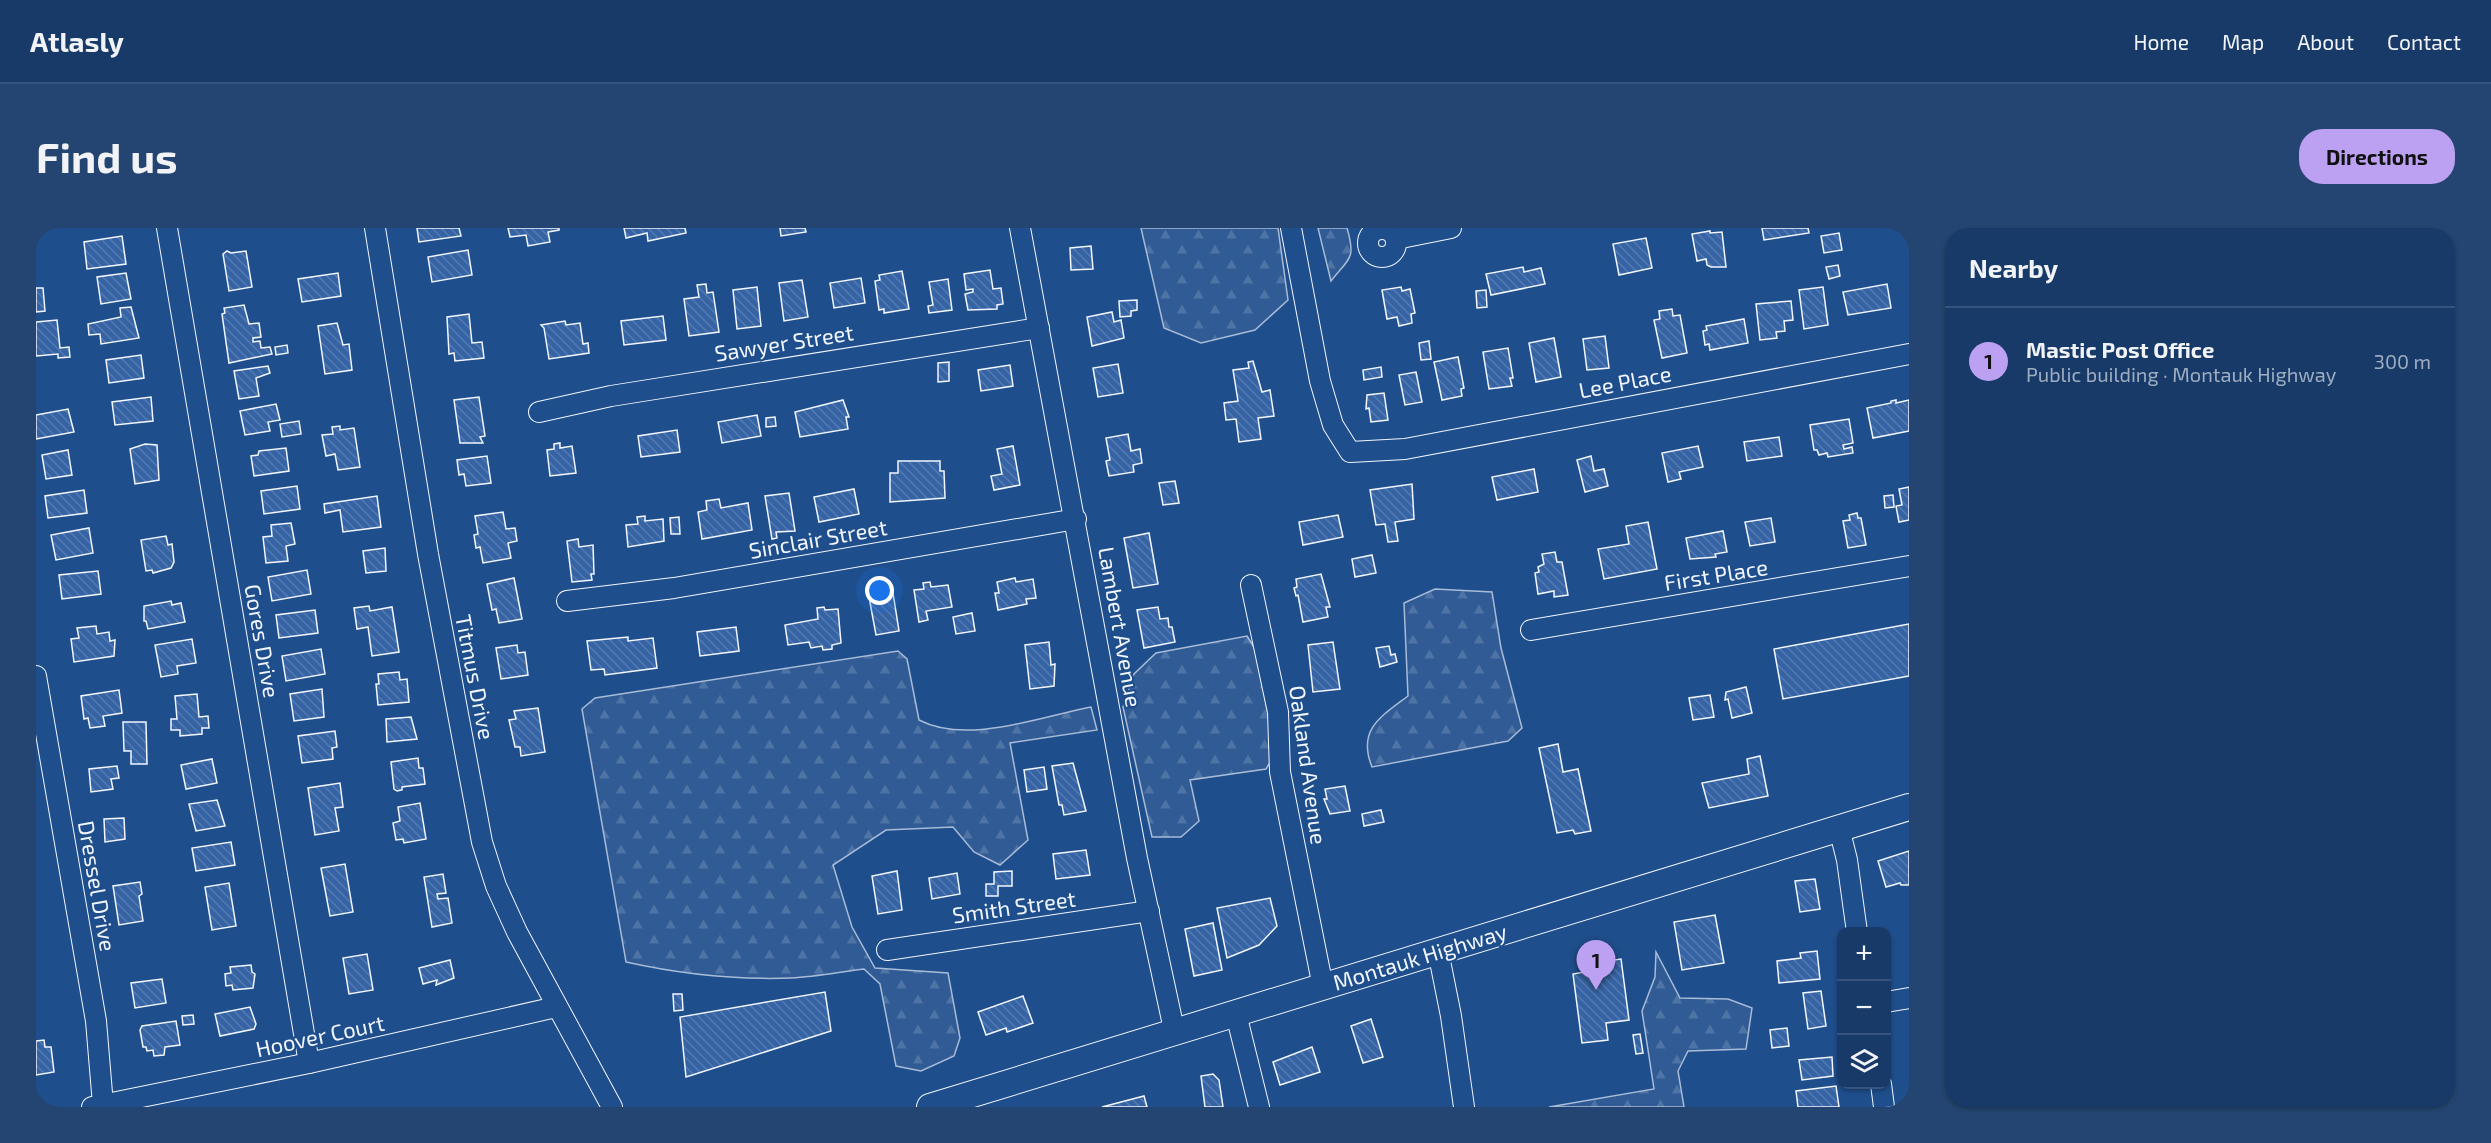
<!DOCTYPE html>
<html lang="en">
<head>
<meta charset="utf-8">
<style>
	:root { --surface:#173a69; --page:#244571; --text:#f1f3f6; --muted:#9eadc0; --line:#36547d; --accent:#bca0f2 }
	body { margin:0; font-family:"Exo 2",sans-serif; background:var(--page); color:var(--text) }
	.controls { position:absolute; right:18px; bottom:18px; display:grid; overflow:hidden; border-radius:12px; box-shadow:0 2px 4px #0004 }
	.controls button { width:54px; height:54px; display:grid; place-items:center; padding:0; border:0; border-bottom:2px solid var(--line); background:var(--surface); color:var(--text); font:30px sans-serif }
	.you { position:absolute; left:844px; top:363px; width:21px; height:21px; margin:-15px; border:4px solid #fff; border-radius:50%; background:#1a73e8; box-shadow:0 0 0 9px #1a73e833 }
	.badge { display:grid; place-items:center; width:39px; height:39px; border-radius:50%; background:var(--accent); color:#111; font-size:20px; font-weight:700 }
	.pin { position:absolute; translate:-50% -50px; filter:drop-shadow(0 2px 3px #0008) }
	.pin::after { content:''; position:absolute; top:32px; width:21px; height:18px; background:inherit; clip-path:polygon(0 0,100% 0,50% 100%) }
	.list { margin:0; padding:0; list-style:none }
	h2 { display:flex; justify-content:space-between; align-items:center; height:78px; margin:0; padding:0 24px; font-size:26px }
	h2 small { font-size:20px; font-weight:400; color:var(--muted) }
	.list li { display:grid; grid-template-columns:39px 1fr auto; gap:18px; align-items:center; box-sizing:border-box; height:108px; padding:0 24px; border-top:2px solid var(--line) }
	.list b { display:block; font-size:22px; white-space:nowrap }
	.list p { margin:0; font-size:20px; white-space:nowrap; color:var(--muted) }
	.list em { font-size:20px; font-style:normal; color:var(--muted) }
	.icon { flex:none; width:33px; height:33px; fill:none; stroke:currentColor; stroke-width:2; stroke-linecap:round; stroke-linejoin:round }
	.map { position:relative; flex:none; width:1873px; height:879px; overflow:hidden; border-radius:24px }
	header { display:flex; align-items:center; gap:36px; box-sizing:border-box; height:84px; padding:0 30px; background:var(--surface); border-bottom:2px solid var(--line) }
	header strong { font-size:28px }
	nav { display:flex; gap:33px; margin-inline-start:auto; font-size:21px }
	.intro { display:flex; align-items:center; justify-content:space-between; box-sizing:border-box; height:144px; padding:0 36px }
	h1 { margin:0; font-size:42px }
	.button { padding:15px 27px; border-radius:24px; background:var(--accent); color:#111; font-size:21px; font-weight:700 }
	main { display:flex; gap:36px; padding:0 36px }
	aside { flex:1; background:var(--surface); border-radius:24px; box-shadow:0 2px 4px #0004 }
	.map>svg:first-child { display:block }
	.forest { fill:url(#forest-firs); stroke:#a8bbd7; stroke-width:1.5 }
	.building { fill:url(#building-back-hatch); stroke:#f2f6ff; stroke-width:1.5 }
	.lines { fill:none; stroke-linecap:round; stroke-linejoin:round }
	.minor-casing { stroke:#f2f6ff; stroke-width:22 }
	.major-casing { stroke:#f2f6ff; stroke-width:28 }
	.minor { stroke:#1f4e8c; stroke-width:20 }
	.major { stroke:#1f4e8c; stroke-width:26 }
	.labels { text-anchor:middle; stroke-width:4.5; stroke-linejoin:round; paint-order:stroke }
	.street-label { font-size:22px; fill:#f2f6ff; stroke:#1f4e8c }
</style>
</head>
<body>
<header>
<strong>Atlasly</strong>
<nav><a>Home</a><a>Map</a><a>About</a><a>Contact</a></nav>
</header>
<div class="intro"><h1>Find us</h1><a class="button">Directions</a></div>
<main>
<div class="map">
<svg width="1873" height="879" viewBox="0 0 1873 879">
	<defs>
		<pattern id="forest-firs" width="22" height="20" patternUnits="userSpaceOnUse" patternTransform="scale(1.5)"><rect width="22" height="20" fill="#305b95"/><path d="M5 1l3.5 6h-7zM16 11l3.5 6h-7z" fill="#4e73a5"/></pattern>
		<pattern id="building-back-hatch" width="6" height="6" patternUnits="userSpaceOnUse" patternTransform="scale(1.5)"><rect width="6" height="6" fill="#3563a3"/><path d="M-1 5l2 2M0 0l6 6M5-1l2 2" fill="none" stroke="#537ab1"/></pattern>
	</defs>
	<rect width="100%" height="100%" fill="#1f4e8c"/>
	<g class="forest">
		<path d="M1105,0H1242L1252,72L1219,102L1165,115L1128,100Z"/>
		<path d="M1282,0H1311C1320,31 1314,29 1295,53Z"/>
		<path d="M1399,361L1456,364L1465,420L1486,500L1472,513L1336,539C1321,502 1344,489 1372,468L1368,375Z"/>
		<path d="M1211,408L1221,424L1239,526L1230,541L1154,552L1163,593L1145,609H1116L1087,479L1098,446L1120,425Z"/>
		<path d="M862,423L871,431L883,492C931,517 1004,489 1055,479L1061,502L974,515L992,612L964,637L938,624L917,599L850,602L797,637L816,699L839,740L912,745L924,810L918,828L885,843L860,838L844,756L828,741C804,744 779,749 755,750C699,752 644,746 590,734L546,481L559,470Z"/>
		<path d="M1620,724L1644,770L1692,771L1716,780L1710,821L1652,823L1642,843L1648,879H1513L1618,861L1606,783L1619,749Z"/>
	</g>
	<g class="building">
		<path d="M381,0H423L425,8L383,14Z"/>
		<path d="M472,0H523V2L512,4L514,14L492,18L490,7L474,9Z"/>
		<path d="M588,0H649L650,5L612,13L611,5L590,10Z"/>
		<path d="M744,0H769L770,4L745,8Z"/>
		<path d="M1726,0H1772L1773,5L1728,12Z"/>
		<path d="M1674,3V5L1686,4L1690,39H1675L1671,37L1670,31L1661,33L1656,6Z"/>
		<path d="M1803,5L1806,22L1788,25L1785,8Z"/>
		<path d="M86,8L90,36L51,41L48,14Z"/>
		<path d="M1610,10L1616,40L1583,47L1577,16Z"/>
		<path d="M1055,18L1057,41L1035,42L1034,20Z"/>
		<path d="M432,22L436,47L396,54L392,29Z"/>
		<path d="M191,23L195,25L210,23L216,59L193,63L187,26Z"/>
		<path d="M1802,37L1804,48L1793,51L1790,39Z"/>
		<path d="M1487,39L1488,44L1505,40L1509,56L1455,67L1450,46Z"/>
		<path d="M954,42L957,61L965,60L967,76L961,77V81L932,82L929,66L937,64V61L930,62L928,46Z"/>
		<path d="M866,43L873,81L848,85V81L843,82L839,53L844,52L843,47Z"/>
		<path d="M90,45L95,71L65,76L61,49Z"/>
		<path d="M302,45L305,68L266,74L262,51Z"/>
		<path d="M825,50L829,75L798,80L794,55Z"/>
		<path d="M912,51L916,82L893,85L892,78L897,77L893,54Z"/>
		<path d="M766,52L772,89L748,93L743,55Z"/>
		<path d="M670,56L671,65L677,64L683,104L653,108L648,71L663,69L661,57Z"/>
		<path d="M1851,56L1855,80L1812,87L1807,64Z"/>
		<path d="M721,59L725,98L701,101L697,62Z"/>
		<path d="M1365,59L1366,63L1374,61L1379,85L1375,86L1376,95L1363,98L1361,89L1351,91L1346,62Z"/>
		<path d="M1787,59L1792,97L1768,101L1763,62Z"/>
		<path d="M0,60H7L9,83L0,84Z"/>
		<path d="M1450,62L1451,79L1441,80L1440,63Z"/>
		<path d="M1101,72V82L1095,83V88L1084,89L1083,73Z"/>
		<path d="M1755,73L1757,92L1748,93L1749,103L1740,104L1741,110L1724,112L1720,76Z"/>
		<path d="M208,77L213,96L223,95L225,109L217,110V114L224,113L225,120L234,119L236,126L193,135L186,86L189,85L188,80Z"/>
		<path d="M95,79L103,110L65,116L64,106L53,107L52,96L85,89L84,80Z"/>
		<path d="M1636,81L1637,88L1644,87L1651,125L1626,130L1618,92L1624,91L1623,83Z"/>
		<path d="M1076,84L1078,94L1085,92L1088,110L1056,118L1051,89Z"/>
		<path d="M433,86L436,115L446,114L448,130L419,133L418,125L413,126L411,89Z"/>
		<path d="M627,88L630,112L588,117L585,93Z"/>
		<path d="M1708,91L1712,115L1674,122L1673,116L1669,117L1667,103L1671,102L1670,98Z"/>
		<path d="M21,92L24,120L33,119L34,129L22,130V126L0,128V94Z"/>
		<path d="M529,93L530,97L544,95L547,116L552,115L553,125L513,131L508,100L505,97Z"/>
		<path d="M301,95L307,117L313,116L316,142L289,146L282,98Z"/>
		<path d="M1569,108L1573,140L1551,142L1547,111Z"/>
		<path d="M1518,110L1525,149L1500,154L1493,115Z"/>
		<path d="M1393,113L1395,131L1385,132L1383,115Z"/>
		<path d="M251,117L252,125L240,127L239,119Z"/>
		<path d="M1472,120L1477,150H1474L1476,158L1453,161L1447,124Z"/>
		<path d="M105,127L108,150L73,155L70,132Z"/>
		<path d="M1422,129L1428,160L1425,161L1426,168L1406,172L1398,134Z"/>
		<path d="M1217,133L1226,164L1234,162L1238,188L1222,190L1225,211L1203,214L1200,191L1190,192L1188,175L1202,173L1197,142L1213,140L1212,134Z"/>
		<path d="M913,134V153L902,154V135Z"/>
		<path d="M1082,136L1087,165L1062,169L1057,140Z"/>
		<path d="M974,137L977,158L945,163L942,142Z"/>
		<path d="M232,138L234,145L220,150L223,168L203,171L198,143Z"/>
		<path d="M1345,139L1346,149L1328,152L1327,142Z"/>
		<path d="M1380,144L1386,174L1369,177L1363,147Z"/>
		<path d="M1348,165L1352,192L1335,194L1333,180L1330,181L1331,167Z"/>
		<path d="M115,169L117,193L79,197L76,174Z"/>
		<path d="M443,169L449,208L444,209L447,215H424L418,172Z"/>
		<path d="M807,172L813,189H810L812,201L764,209L759,184Z"/>
		<path d="M1860,172V175L1873,172V203L1837,210L1831,180L1855,175V173Z"/>
		<path d="M240,176L244,192L232,194L234,203L209,207L204,183Z"/>
		<path d="M32,181L38,204L0,211V187Z"/>
		<path d="M721,187L725,208L686,215L682,194Z"/>
		<path d="M739,189L740,198L730,199V190Z"/>
		<path d="M1813,191L1817,215L1807,217L1808,221L1816,219L1817,225L1792,229L1791,225L1783,227L1781,222H1778L1774,197Z"/>
		<path d="M263,193L265,206L246,209L244,196Z"/>
		<path d="M304,198V202L318,200L324,239L302,242L299,226L290,228L286,207L297,206L296,199Z"/>
		<path d="M641,202L644,224L605,229L602,208Z"/>
		<path d="M1092,206L1095,223L1104,221L1106,235L1097,237L1098,244L1073,248L1070,233L1074,232L1070,210Z"/>
		<path d="M1743,209L1746,228L1711,233L1708,214Z"/>
		<path d="M524,215V220L536,218L540,245L514,248L511,222L518,221V216Z"/>
		<path d="M109,216L121,217L123,252L99,256L94,221Z"/>
		<path d="M977,218L984,257L958,262L955,248L966,246L961,221Z"/>
		<path d="M1662,218L1667,239L1643,244L1645,251L1632,254L1626,225Z"/>
		<path d="M250,220L253,243L218,248L215,228L222,227L223,223Z"/>
		<path d="M32,222L36,247L10,251L6,227Z"/>
		<path d="M451,228L455,255L430,258L428,246L423,247L421,232Z"/>
		<path d="M1555,228L1558,243L1568,241L1572,258L1549,264L1541,232Z"/>
		<path d="M862,233H904V243H908L909,270L854,274V245H862Z"/>
		<path d="M1498,241L1502,264L1461,272L1456,249Z"/>
		<path d="M1139,253L1143,275L1127,277L1123,255Z"/>
		<path d="M1376,256L1378,291L1359,294L1362,313L1352,314L1349,296L1340,297L1334,262Z"/>
		<path d="M261,258L264,281L228,286L225,263Z"/>
		<path d="M1873,259V292L1863,294L1860,278L1866,277L1863,261Z"/>
		<path d="M818,261L823,286L783,294L778,269Z"/>
		<path d="M48,262L51,285L12,290L9,268Z"/>
		<path d="M753,265L759,303L740,304L741,310L736,311L729,268Z"/>
		<path d="M1857,267L1858,279L1849,280L1848,268Z"/>
		<path d="M341,268L345,299L307,304L304,282L289,285L288,276Z"/>
		<path d="M683,271L685,280L712,275L716,302L666,311L662,284L671,282L670,273Z"/>
		<path d="M467,284L470,301L479,300L481,313L472,315L475,330L447,335L444,319L440,320L438,307L442,306L439,288Z"/>
		<path d="M1821,285L1822,290H1825L1830,317L1812,320L1807,293L1814,292L1813,287Z"/>
		<path d="M1302,287L1307,309L1267,317L1263,294Z"/>
		<path d="M609,288V293L627,291L628,313L592,319L590,297L602,296L601,289Z"/>
		<path d="M643,289L644,306H635L634,290Z"/>
		<path d="M1735,290L1739,314L1714,318L1709,294Z"/>
		<path d="M1612,294L1621,341L1568,351L1562,321L1593,316L1590,298Z"/>
		<path d="M255,295L259,316L250,318L252,333L230,335L227,309L236,308L235,297Z"/>
		<path d="M53,300L57,325L20,332L15,307Z"/>
		<path d="M1687,303L1691,324L1679,326L1680,329L1654,331L1650,310Z"/>
		<path d="M1113,305L1122,356L1097,360L1088,310Z"/>
		<path d="M130,308L132,317L136,316L138,334L135,340L117,345L116,342L110,343L105,312Z"/>
		<path d="M542,311L543,319L557,317L558,346H555L556,352L536,354L531,313Z"/>
		<path d="M349,320L350,343L330,345L327,323Z"/>
		<path d="M1519,324L1521,334H1526L1532,367L1518,369V363L1502,366L1499,345L1503,344L1502,339L1508,336L1506,326Z"/>
		<path d="M1336,327L1340,345L1319,349L1316,331Z"/>
		<path d="M271,342L275,366L236,373L232,349Z"/>
		<path d="M62,343L65,366L26,371L23,347Z"/>
		<path d="M1285,346L1294,379H1290L1292,389L1267,394L1262,367L1260,368L1258,360L1261,359L1260,351Z"/>
		<path d="M478,350L486,391L463,395L460,381L456,382L451,356Z"/>
		<path d="M979,350L980,354L997,351L1000,370L990,371L991,376L962,382L959,365H963L961,354Z"/>
		<path d="M894,354L895,359L912,357L916,379L890,383L892,392L883,394L878,362L888,361L887,355Z"/>
		<path d="M857,365L863,403L840,407L833,369Z"/>
		<path d="M135,373L136,377L145,375L149,394L112,401L110,393H108V378Z"/>
		<path d="M333,378L334,383L356,379L363,424L336,428L332,399L321,401L318,380Z"/>
		<path d="M788,379L789,382L802,381L805,415L796,417V421L787,422L786,418L775,420L773,414L752,417L749,397L782,391L781,380Z"/>
		<path d="M1122,379L1124,391L1132,390L1133,399H1136L1139,414L1108,420L1101,382Z"/>
		<path d="M279,382L282,405L243,410L240,387Z"/>
		<path d="M936,385L939,403L920,406L917,389Z"/>
		<path d="M1873,396V448L1747,471L1738,421Z"/>
		<path d="M60,398L61,406L73,404L74,413L79,412L78,428L38,434L35,411L43,410L41,400Z"/>
		<path d="M700,399L703,423L664,428L661,404Z"/>
		<path d="M592,409V413L617,410L621,440L569,447L568,441L555,442L551,413Z"/>
		<path d="M156,411L160,435L141,438L142,446L125,449L119,417Z"/>
		<path d="M1013,414L1015,437L1019,436L1018,458L994,461L989,417Z"/>
		<path d="M1297,414L1304,461L1277,464L1272,417Z"/>
		<path d="M481,417L482,425L489,424L492,447L465,451L460,420Z"/>
		<path d="M1353,418L1355,427L1359,426L1361,434L1344,439L1340,420Z"/>
		<path d="M285,421L289,446L250,453L246,428Z"/>
		<path d="M363,444L364,452L371,451L373,474L342,477L340,456H343L342,446Z"/>
		<path d="M1710,459L1716,485L1696,490L1692,471L1689,472L1690,464Z"/>
		<path d="M286,461L288,489L258,493L254,466Z"/>
		<path d="M83,462L86,485L67,488L69,498L54,500L52,490L48,491L45,468Z"/>
		<path d="M161,466L163,489L172,488L173,500H166V506L144,508V502H135V491H141L139,468Z"/>
		<path d="M1674,467L1678,489L1657,492L1653,470Z"/>
		<path d="M502,480L509,524L485,528L484,519H479L473,492L480,491L478,483Z"/>
		<path d="M375,489L381,511L351,514L350,491Z"/>
		<path d="M87,494H110L111,536H95V523H88Z"/>
		<path d="M299,503L301,519L296,520L297,531L266,535L262,508Z"/>
		<path d="M1522,516L1527,544L1542,541L1555,603L1539,606L1537,602L1521,605L1503,520Z"/>
		<path d="M1724,528L1732,568L1673,580L1666,555L1713,546L1711,531Z"/>
		<path d="M382,530L383,540H387L389,556L366,559V562L361,563L358,561L355,534Z"/>
		<path d="M176,531L181,555L150,561L145,537Z"/>
		<path d="M1037,535L1050,583L1028,587L1026,577H1023L1016,538Z"/>
		<path d="M81,538L83,550L75,551L77,561L55,564L53,541Z"/>
		<path d="M1008,539L1011,561L991,564L988,542Z"/>
		<path d="M304,555L307,579L299,580L303,603L279,607L272,560Z"/>
		<path d="M1309,558L1314,583L1294,586L1288,571H1291L1289,561Z"/>
		<path d="M181,572L189,598L160,603L153,576Z"/>
		<path d="M384,575L390,611L368,615L367,611L360,612L357,595L364,593L362,579Z"/>
		<path d="M1345,582L1348,594L1328,598L1326,586Z"/>
		<path d="M88,590L89,611L69,614L68,591Z"/>
		<path d="M195,614L199,637L160,643L156,620Z"/>
		<path d="M1050,622L1054,647L1020,651L1017,626Z"/>
		<path d="M1873,623V657H1865L1864,655L1850,659L1842,633Z"/>
		<path d="M309,636L317,684L294,688L285,640Z"/>
		<path d="M861,643L866,682L842,686L836,648Z"/>
		<path d="M976,643V658H962V668H950V656H958V644Z"/>
		<path d="M921,645L924,666L896,671L893,650Z"/>
		<path d="M407,646L410,665L401,666L402,671L412,670L416,695L396,699L388,649Z"/>
		<path d="M1779,651L1784,681L1764,684L1759,653Z"/>
		<path d="M104,654L106,666L103,668L107,693L83,697L77,658Z"/>
		<path d="M193,655L200,698L176,702L169,659Z"/>
		<path d="M1234,670L1241,698L1223,717L1191,730L1181,680Z"/>
		<path d="M1679,687L1688,735L1646,742L1638,694Z"/>
		<path d="M1177,695L1186,742L1158,748L1149,701Z"/>
		<path d="M1781,723L1784,751L1743,755L1741,733L1765,730L1764,725Z"/>
		<path d="M331,726L337,762L313,766L307,730Z"/>
		<path d="M1585,731L1593,792L1570,795L1572,812L1546,815L1537,746L1559,742L1558,735Z"/>
		<path d="M414,732L418,750L400,757L401,752L387,756L383,740Z"/>
		<path d="M215,737L216,744L219,746L217,760L197,762L196,757L190,758L189,746L195,745L194,739Z"/>
		<path d="M126,751L130,775L99,780L95,755Z"/>
		<path d="M1785,763L1790,798L1772,801L1767,765Z"/>
		<path d="M789,764L795,803L650,849L644,789Z"/>
		<path d="M637,766H646L647,782L638,783Z"/>
		<path d="M987,768L997,795L971,804L970,800L950,807L942,784Z"/>
		<path d="M214,779L220,796L218,801L184,808L179,786Z"/>
		<path d="M157,787L158,796L147,797L146,788Z"/>
		<path d="M1335,791L1347,829L1327,835L1315,798Z"/>
		<path d="M140,793L144,817L129,819L128,827L118,828L117,822L111,823L110,819H107L104,802L106,798Z"/>
		<path d="M1751,800L1753,818L1736,820L1734,802Z"/>
		<path d="M1604,806L1607,825L1600,826L1597,807Z"/>
		<path d="M8,812L9,819H15L18,844L0,847V813Z"/>
		<path d="M1276,819L1284,844L1244,857L1237,834Z"/>
		<path d="M1796,829L1797,848L1766,852L1763,832Z"/>
		<path d="M1177,846L1183,852L1187,879H1169L1165,848Z"/>
		<path d="M1800,858L1803,879H1762L1760,863Z"/>
		<path d="M1108,868L1111,879H1066Z"/>
	</g>
	<g class="lines">
		<defs>
			<g id="minor">
				<path d="M131,0L273,835"/>
				<path d="M339,0L392,326L446,614L460,658L481,704L576,879"/>
				<path d="M984,0L1101,630L1139,806"/>
				<path d="M1255,0L1284,153L1297,197L1314,224L1369,221L1873,126"/>
				<circle cx="1346" cy="15" r="14"/>
				<path d="M1360,11L1415,0"/>
				<path d="M503,184L575,168L1003,100"/>
				<path d="M1215,357L1242,484L1244,544L1287,759"/>
				<path d="M531,373L638,360L1040,291"/>
				<path d="M1495,402L1873,338"/>
				<path d="M0,448L60,793L67,877"/>
				<path d="M1803,600L1811,632L1821,704"/>
				<path d="M851,722L1113,683"/>
				<path d="M1402,723L1415,788L1428,879"/>
				<path d="M1850,774L1873,770"/>
				<path d="M1200,786L1223,879"/>
				<path d="M1845,856L1848,879"/>
				<path d="M56,879L273,835L520,779"/>
			</g>
			<path id="major" d="M894,879L1873,579"/>
		</defs>
		<use href="#minor" class="minor-casing"/>
		<use href="#major" class="major-casing"/>
		<use href="#minor" class="minor"/>
		<use href="#major" class="major"/>
	</g>
	<g class="labels">
		<g class="street-label">
			<text transform="translate(748 115) rotate(-9)" y="8">Sawyer Street</text>
			<text transform="translate(1589 154) rotate(-11)" y="8">Lee Place</text>
			<text transform="translate(782 311) rotate(-10)" y="8">Sinclair Street</text>
			<text transform="translate(1680 347) rotate(-9)" y="8">First Place</text>
			<text transform="translate(1084 399) rotate(80)" y="8">Lambert Avenue</text>
			<text transform="translate(226 413) rotate(80)" y="8">Gores Drive</text>
			<text transform="translate(439 449) rotate(79)" y="8">Titmus Drive</text>
			<text transform="translate(1272 537) rotate(82)" y="8">Oakland Avenue</text>
			<text transform="translate(61 658) rotate(80)" y="8">Dressel Drive</text>
			<text transform="translate(978 679) rotate(-8)" y="8">Smith Street</text>
			<text transform="translate(1384 729) rotate(-17)" y="8">Montauk Highway</text>
			<text transform="translate(284 808) rotate(-12)" y="8">Hoover Court</text>
		</g>
	</g>
</svg>
<div class="controls">
<button>+</button>
<button>−</button>
<button><svg class="icon" aria-label="layers" viewBox="0 0 24 24"><path d="M12 4l9 5-9 5-9-5zM3 14l9 5 9-5"/></svg></button>
</div>
<div class="you"></div>
<div class="pin badge" style="left:1560px;top:762px">1</div>
</div>
<aside>
<h2>Nearby<small></small></h2>
<ul class="list">
<li><span class="badge">1</span><div><b>Mastic Post Office</b><p>Public building · Montauk Highway</p></div><em>300 m</em></li>
</ul>
</aside>
</main>
</body>
</html>
